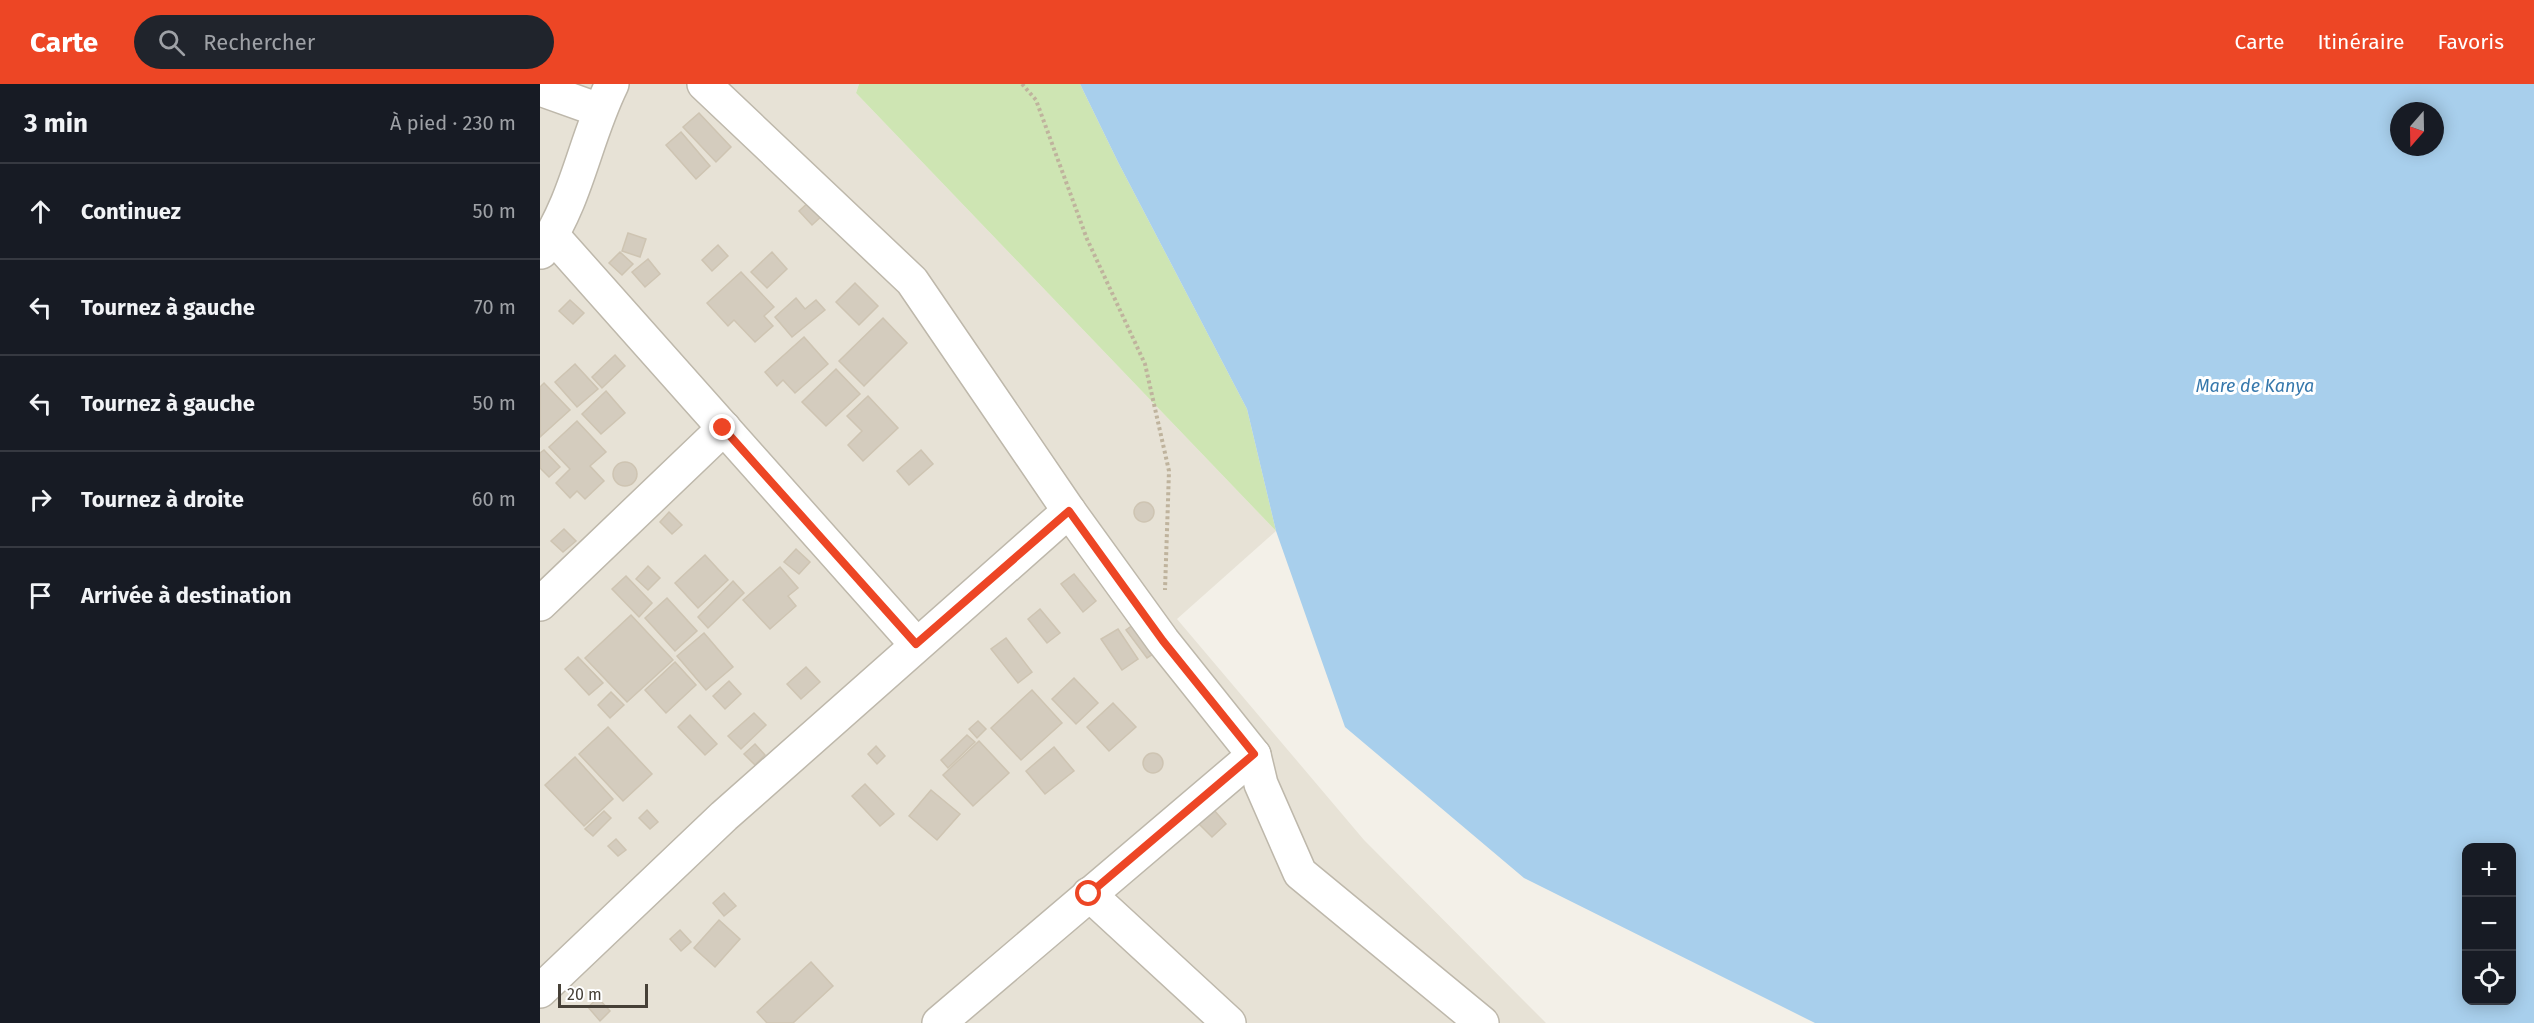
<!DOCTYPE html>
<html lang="fr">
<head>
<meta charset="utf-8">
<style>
	:root { --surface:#171b24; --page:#20242c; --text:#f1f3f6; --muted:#9ea1a6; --line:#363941; --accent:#ed4625 }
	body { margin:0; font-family:"Fira Sans",sans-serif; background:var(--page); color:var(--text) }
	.controls { position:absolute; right:18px; bottom:18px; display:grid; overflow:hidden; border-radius:12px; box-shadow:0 3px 15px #0003 }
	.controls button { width:54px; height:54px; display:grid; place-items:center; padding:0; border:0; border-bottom:2px solid var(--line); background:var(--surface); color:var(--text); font:30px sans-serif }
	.compass { position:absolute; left:1850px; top:18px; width:54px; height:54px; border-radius:50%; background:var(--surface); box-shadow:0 3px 15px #0003; rotate:200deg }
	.scale { position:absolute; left:18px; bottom:15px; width:90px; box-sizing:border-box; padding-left:6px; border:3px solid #464037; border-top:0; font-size:16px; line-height:21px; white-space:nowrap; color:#464037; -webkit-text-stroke:4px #fff; paint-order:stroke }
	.stop { position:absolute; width:18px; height:18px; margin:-14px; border:4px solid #ed4625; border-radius:50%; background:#fff }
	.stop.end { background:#ed4625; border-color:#fff; box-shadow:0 2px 6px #0008 }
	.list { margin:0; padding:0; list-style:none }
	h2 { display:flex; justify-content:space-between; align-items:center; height:78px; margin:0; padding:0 24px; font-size:26px }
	h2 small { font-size:20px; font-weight:400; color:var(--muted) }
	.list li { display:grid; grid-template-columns:39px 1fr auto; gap:18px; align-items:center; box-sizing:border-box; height:96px; padding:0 24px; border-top:2px solid var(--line) }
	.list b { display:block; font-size:22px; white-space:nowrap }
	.list em { font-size:20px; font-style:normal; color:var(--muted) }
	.icon { flex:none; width:33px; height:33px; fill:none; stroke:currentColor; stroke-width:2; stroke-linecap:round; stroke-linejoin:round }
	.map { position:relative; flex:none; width:1994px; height:939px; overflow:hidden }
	header { display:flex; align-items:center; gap:36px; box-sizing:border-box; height:84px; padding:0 30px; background:var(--accent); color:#fff }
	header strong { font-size:28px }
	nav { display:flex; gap:33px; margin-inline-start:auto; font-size:21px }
	.search { width:420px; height:54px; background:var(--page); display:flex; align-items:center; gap:15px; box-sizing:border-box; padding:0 21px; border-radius:33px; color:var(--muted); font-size:22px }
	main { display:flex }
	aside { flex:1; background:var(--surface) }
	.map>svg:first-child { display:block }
	.residential { fill:#e7e2d6 }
	.green { fill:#cee5b3 }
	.water { fill:#a8cfec; fill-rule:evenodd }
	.building { fill:#d4ccbe; stroke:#cec4b2; stroke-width:1.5 }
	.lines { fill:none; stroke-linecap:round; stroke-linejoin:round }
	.minor-casing { stroke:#beb8ab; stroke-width:36 }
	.path { stroke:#bfb39d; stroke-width:4; stroke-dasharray:3 3; stroke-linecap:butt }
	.minor { stroke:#fff; stroke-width:33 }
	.route { stroke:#ed4625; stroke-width:8 }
	.labels { text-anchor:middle; stroke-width:6; stroke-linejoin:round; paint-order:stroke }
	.water-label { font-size:18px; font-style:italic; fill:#3678ac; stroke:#fff }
</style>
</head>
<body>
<header>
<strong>Carte</strong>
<div class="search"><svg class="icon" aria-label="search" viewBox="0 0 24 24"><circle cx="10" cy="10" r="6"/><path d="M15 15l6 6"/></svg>Rechercher</div>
<nav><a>Carte</a><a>Itinéraire</a><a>Favoris</a></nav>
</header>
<main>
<aside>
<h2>3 min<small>À pied · 230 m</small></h2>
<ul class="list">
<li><svg class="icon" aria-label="ahead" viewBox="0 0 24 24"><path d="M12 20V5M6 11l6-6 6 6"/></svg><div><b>Continuez</b></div><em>50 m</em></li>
<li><svg class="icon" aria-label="left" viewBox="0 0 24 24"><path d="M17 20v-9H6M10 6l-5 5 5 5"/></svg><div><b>Tournez à gauche</b></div><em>70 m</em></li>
<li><svg class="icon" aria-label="left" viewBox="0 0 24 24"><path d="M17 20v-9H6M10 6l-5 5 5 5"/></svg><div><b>Tournez à gauche</b></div><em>50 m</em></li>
<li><svg class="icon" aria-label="right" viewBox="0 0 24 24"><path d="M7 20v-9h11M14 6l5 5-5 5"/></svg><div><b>Tournez à droite</b></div><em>60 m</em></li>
<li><svg class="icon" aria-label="arrive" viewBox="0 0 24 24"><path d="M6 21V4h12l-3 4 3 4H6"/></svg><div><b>Arrivée à destination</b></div></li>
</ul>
</aside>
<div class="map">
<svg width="1994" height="939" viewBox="0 0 1994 939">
	<rect width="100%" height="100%" fill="#f3f0e8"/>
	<path class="residential" d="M0,0H319L316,9L736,447L637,535L824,756L1006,939H0Z"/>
	<path class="green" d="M319,0H540L578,78L707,325L736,447L316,9Z"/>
	<path class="water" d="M540,0H1994V939H1275L984,794L805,643L736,447L707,325L578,78ZM1859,27H1895V63H1859ZM1926,764H1972V916H1926Z"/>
	<g class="building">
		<path d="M159,29L191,63L176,78L143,43Z"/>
		<path d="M141,48L170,82L156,95L126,61Z"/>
		<path d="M271,116L284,130L272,141L259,127Z"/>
		<path d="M88,149L106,155L100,173L82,167Z"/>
		<path d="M178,161L188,172L172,187L162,176Z"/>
		<path d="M80,168L93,180L82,191L69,179Z"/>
		<path d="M232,168L247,185L227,204L211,188Z"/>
		<path d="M108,175L120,190L105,203L92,188Z"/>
		<path d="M201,188L234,223L224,232L233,242L215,258L194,236L188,242L167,219Z"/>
		<path d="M315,199L338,222L319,241L296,218Z"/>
		<path d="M256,214L265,225L276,216L285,226L252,253L235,233Z"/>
		<path d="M30,216L44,229L33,240L19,227Z"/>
		<path d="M343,234L367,259L324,302L299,277Z"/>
		<path d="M264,253L288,280L255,309L243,296L237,302L225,288Z"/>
		<path d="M75,271L85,282L62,304L52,293Z"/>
		<path d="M35,280L58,305L37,323L15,298Z"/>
		<path d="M296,285L320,310L286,342L262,318Z"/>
		<path d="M4,299L30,326L0,353V303Z"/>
		<path d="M66,307L85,329L61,350L42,330Z"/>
		<path d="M328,312L358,344L323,377L308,361L322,347L307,332Z"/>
		<path d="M37,337L66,368L50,382L64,397L45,415L37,407L30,414L16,399L30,385L9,363Z"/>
		<path d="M4,366L20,383L9,393L0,384V369Z"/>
		<path d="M381,366L393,380L369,401L357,387Z"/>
		<circle cx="85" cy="390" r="12"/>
		<circle cx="604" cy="428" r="10"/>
		<path d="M129,428L142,441L132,450L120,438Z"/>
		<path d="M24,445L36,457L23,468L11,457Z"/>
		<path d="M256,465L270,478L259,490L244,478Z"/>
		<path d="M165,471L188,496L158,524L135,499Z"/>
		<path d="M108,482L120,494L108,506L96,495Z"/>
		<path d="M240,483L258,504L248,512L256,522L230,545L203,516Z"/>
		<path d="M534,490L556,517L543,528L521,500Z"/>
		<path d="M86,492L112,519L99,533L72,505Z"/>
		<path d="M193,497L204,509L168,544L158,533Z"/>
		<path d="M127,514L157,547L135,567L105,534Z"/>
		<path d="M500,525L520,549L507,559L488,535Z"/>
		<path d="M91,531L133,576L87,618L45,574Z"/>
		<path d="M600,536L621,565L607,574L586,546Z"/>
		<path d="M578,545L598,575L582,586L561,555Z"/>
		<path d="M164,549L193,583L166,606L137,572Z"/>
		<path d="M466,554L492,588L478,599L451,565Z"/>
		<path d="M38,573L63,599L49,611L25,585Z"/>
		<path d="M135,578L156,601L126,629L105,606Z"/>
		<path d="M266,583L280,598L261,615L247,600Z"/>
		<path d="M534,594L558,619L536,640L512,615Z"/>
		<path d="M189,597L201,610L185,625L173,612Z"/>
		<path d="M492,606L522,639L481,676L451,644Z"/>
		<path d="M71,608L84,621L70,634L58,621Z"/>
		<path d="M573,619L596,643L569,667L547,643Z"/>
		<path d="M214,629L226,641L201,665L188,652Z"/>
		<path d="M150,631L177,660L165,671L138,643Z"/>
		<path d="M438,637L446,645L437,654L429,645Z"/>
		<path d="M68,643L112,690L83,717L39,670Z"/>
		<path d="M427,651L435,658L408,684L401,676Z"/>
		<path d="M439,657L469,689L433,722L403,691Z"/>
		<path d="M215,660L225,671L215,681L204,670Z"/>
		<path d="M336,662L345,672L337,680L328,670Z"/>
		<path d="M514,663L534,687L505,710L486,687Z"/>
		<circle cx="613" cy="679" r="10"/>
		<path d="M35,673L73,715L44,742L5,701Z"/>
		<path d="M325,700L354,730L340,742L312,712Z"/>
		<path d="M391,706L420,730L397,756L369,732Z"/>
		<path d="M107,726L118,738L110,745L99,734Z"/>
		<path d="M674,726L686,740L672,753L659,740Z"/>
		<path d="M64,727L71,734L53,752L45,745Z"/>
		<path d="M76,755L86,766L78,772L68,762Z"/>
		<path d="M184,809L196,822L184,832L173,819Z"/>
		<path d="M179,836L200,855L175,883L154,864Z"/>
		<path d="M140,846L151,858L141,867L130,855Z"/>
		<path d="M271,878L293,902L253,939H227L217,928Z"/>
		<path d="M58,914L70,927L60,937L48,923Z"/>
	</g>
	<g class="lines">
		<defs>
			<g id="minor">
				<path d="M164,0L372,197L529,427L623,557L714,671L721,700L760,789L942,939"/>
				<path d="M0,5L59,26"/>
				<path d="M12,151L376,560"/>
				<path d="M1,168C38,114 44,57 72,0"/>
				<path d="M0,520L184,344"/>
				<path d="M549,810L689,939"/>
				<path d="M0,907L184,732L529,427"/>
				<path d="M399,939L714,671"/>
			</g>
		</defs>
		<use href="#minor" class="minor-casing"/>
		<path class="path" d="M482,0L496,16L547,155L605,280L629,387L625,506"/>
		<use href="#minor" class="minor"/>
	</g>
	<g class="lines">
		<path class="route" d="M183,344L376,560L529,427L623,557L714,670L549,810"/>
	</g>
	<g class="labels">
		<g class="water-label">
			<text x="1715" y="308">Mare de Kanya</text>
		</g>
	</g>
</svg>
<div class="controls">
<button>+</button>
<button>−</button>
<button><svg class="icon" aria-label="locate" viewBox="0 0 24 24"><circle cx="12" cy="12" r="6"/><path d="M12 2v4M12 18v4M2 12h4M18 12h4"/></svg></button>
</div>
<svg class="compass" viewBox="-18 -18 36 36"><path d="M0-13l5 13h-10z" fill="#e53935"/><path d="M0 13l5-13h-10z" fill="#9ea1a6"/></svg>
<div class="scale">20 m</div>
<div class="stop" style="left:549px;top:810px"></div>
<div class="stop end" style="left:183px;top:344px"></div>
</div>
</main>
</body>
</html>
